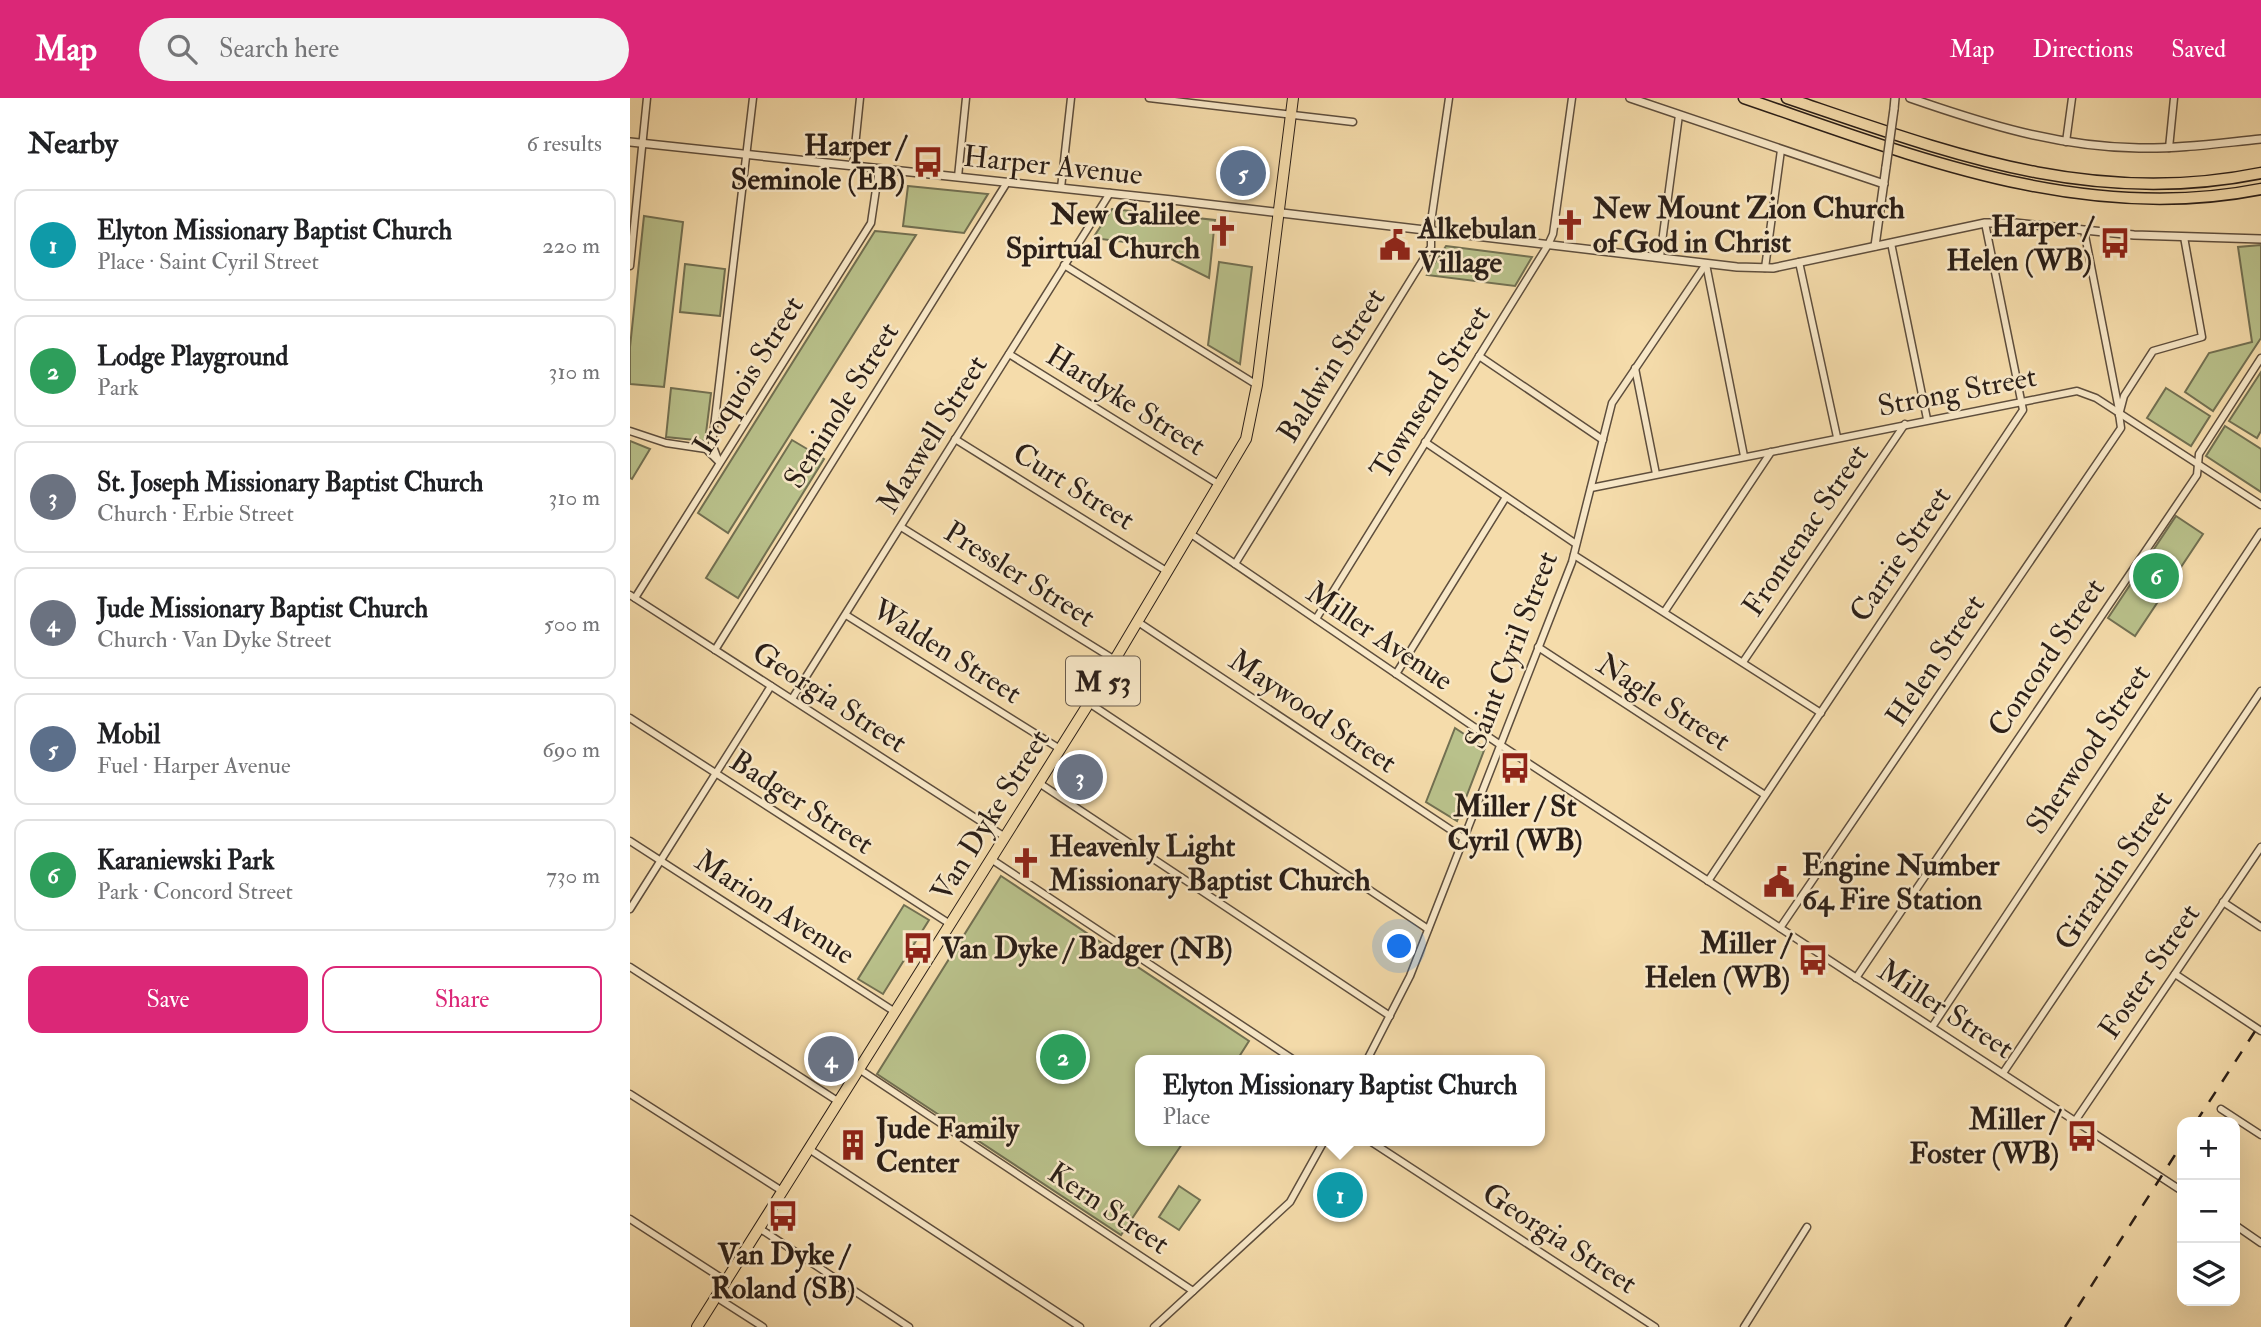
<!DOCTYPE html>
<html lang="en">
<head>
<meta charset="utf-8">
<style>
	:root { --surface:#fff; --page:#f2f2f2; --text:#202124; --muted:#757577; --line:#e0e0e0; --accent:#db2777 }
	body { margin:0; font-family:"IM FELL Double Pica",serif; background:var(--page); color:var(--text) }
	.controls { position:absolute; right:21px; bottom:21px; display:grid; overflow:hidden; border-radius:14px; box-shadow:0 7px 28px #0002 }
	.controls button { width:63px; height:63px; display:grid; place-items:center; padding:0; border:0; border-bottom:2px solid var(--line); background:var(--surface); color:var(--text); font:35px sans-serif }
	.you { position:absolute; left:770px; top:849px; width:24px; height:24px; margin:-18px; border:5px solid #fff; border-radius:50%; background:#1a73e8; box-shadow:0 0 0 10px #1a73e833 }
	.badge { display:grid; place-items:center; width:46px; height:46px; border-radius:50%; background:var(--accent); color:#fff; font-size:23px; font-weight:700 }
	.pin { position:absolute; translate:-50% -50%; border:4px solid #fff; box-shadow:0 2px 7px #0006 }
	.popup { position:absolute; left:505px; top:957px; width:410px; height:91px; box-sizing:border-box; display:grid; place-content:center; border-radius:14px; background:var(--surface); filter:drop-shadow(0 2px 5px #0005); font-size:23px; white-space:nowrap; color:var(--muted) }
	.popup b { font-size:26px; color:var(--text) }
	.popup::after { content:''; position:absolute; left:50%; top:100%; margin-left:-14px; border:14px solid transparent; border-top-color:var(--surface) }
	.list { margin:0; padding:0; list-style:none }
	h2 { display:flex; justify-content:space-between; align-items:center; height:91px; margin:0; padding:0 28px; font-size:30px }
	h2 small { font-size:23px; font-weight:400; color:var(--muted) }
	.list li { display:grid; grid-template-columns:46px 1fr auto; gap:21px; align-items:center; box-sizing:border-box; height:112px; margin:0 14px 14px; padding:0 14px; border:2px solid var(--line); border-radius:14px }
	.list b { display:block; font-size:26px; white-space:nowrap }
	.list p { margin:0; font-size:23px; white-space:nowrap; color:var(--muted) }
	.list em { font-size:23px; font-style:normal; color:var(--muted) }
	.actions { display:flex; gap:14px; padding:21px 28px }
	.actions a { flex:1; padding:16px 0; border:2px solid var(--accent); border-radius:14px; text-align:center; font-size:24px; color:var(--accent) }
	.actions .main { background:var(--accent); color:#fff }
	.icon { flex:none; width:38px; height:38px; fill:none; stroke:currentColor; stroke-width:2; stroke-linecap:round; stroke-linejoin:round }
	.map { position:relative; flex:none; width:1631px; height:1229px; overflow:hidden }
	header { display:flex; align-items:center; gap:42px; box-sizing:border-box; height:98px; padding:0 35px; background:var(--accent); color:#fff }
	header strong { font-size:33px }
	nav { display:flex; gap:38px; margin-inline-start:auto; font-size:24px }
	.search { width:490px; height:63px; background:var(--page); display:flex; align-items:center; gap:18px; box-sizing:border-box; padding:0 24px; border-radius:38px; color:var(--muted); font-size:26px }
	main { display:flex }
	aside { flex:1; background:var(--surface) }
	.map>svg:first-child { display:block }
	.green { fill:#b9c18b; stroke:#727052; stroke-width:2 }
	.lines { fill:none; stroke-linecap:round; stroke-linejoin:round }
	.minor-casing { stroke:#5e4e3d; stroke-width:9 }
	.tertiary-casing { stroke:#5e4e3d; stroke-width:10 }
	.primary-casing { stroke:#2b1f18; stroke-width:12 }
	.motorway-casing { stroke:#2b1f18; stroke-width:13 }
	.minor { stroke:#f8e8c8; stroke-width:6 }
	.tertiary { stroke:#f8e8c8; stroke-width:7 }
	.primary { stroke:#f5dcab; stroke-width:10 }
	.motorway { stroke:#f5dcab; stroke-width:10 }
	.rail { stroke:#2b1f18; stroke-width:2.5; stroke-dasharray:12 12; stroke-linecap:butt }
	.tertiary-bridge-casing { stroke:#5e4e3d; stroke-width:10; stroke-linecap:butt }
	.tertiary-bridge { stroke:#f8e8c8; stroke-width:7 }
	.labels { text-anchor:middle; stroke-width:5; stroke-linejoin:round; paint-order:stroke }
	.shield { fill:#f8e8c8; stroke:#685b4d; stroke-width:2 }
	.shield-label { font-size:28px; font-weight:bold; fill:#2b1f18 }
	.poi-label { font-size:30px; font-weight:bold; fill:#2b1f18; stroke:#f8e8c8; text-anchor:start }
	.street-label { font-size:30px; fill:#2b1f18; stroke:#f8e8c8 }
</style>
</head>
<body>
<header>
<strong>Map</strong>
<div class="search"><svg class="icon" aria-label="search" viewBox="0 0 24 24"><circle cx="10" cy="10" r="6"/><path d="M15 15l6 6"/></svg>Search here</div>
<nav><a>Map</a><a>Directions</a><a>Saved</a></nav>
</header>
<main>
<aside>
<h2>Nearby<small>6 results</small></h2>
<ul class="list">
<li><span class="badge" style="background:#0f9aa8">1</span><div><b>Elyton Missionary Baptist Church</b><p>Place · Saint Cyril Street</p></div><em>220 m</em></li>
<li><span class="badge" style="background:#2e9e5b">2</span><div><b>Lodge Playground</b><p>Park</p></div><em>310 m</em></li>
<li><span class="badge" style="background:#6b7280">3</span><div><b>St. Joseph Missionary Baptist Church</b><p>Church · Erbie Street</p></div><em>310 m</em></li>
<li><span class="badge" style="background:#6b7280">4</span><div><b>Jude Missionary Baptist Church</b><p>Church · Van Dyke Street</p></div><em>500 m</em></li>
<li><span class="badge" style="background:#5c6f8a">5</span><div><b>Mobil</b><p>Fuel · Harper Avenue</p></div><em>690 m</em></li>
<li><span class="badge" style="background:#2e9e5b">6</span><div><b>Karaniewski Park</b><p>Park · Concord Street</p></div><em>730 m</em></li>
</ul>
<div class="actions"><a class="main">Save</a><a>Share</a></div>
</aside>
<div class="map">
<svg width="1631" height="1229" viewBox="0 0 1631 1229">
	<rect width="100%" height="100%" fill="#f5dcab"/>
	<filter id="stains"><feTurbulence type="fractalNoise" baseFrequency=".00286" numOctaves="4"/><feColorMatrix values="0 0 0 0 .2 0 0 0 0 .09 0 0 0 0 .02 0 0 0 .5 -.17"/></filter>
	<radialGradient id="worn" r=".72"><stop offset=".6" stop-color="#630" stop-opacity="0"/><stop offset="1" stop-color="#630" stop-opacity=".3"/></radialGradient>
	<g class="green">
		<path d="M278,88L358,96L334,135L273,128Z"/>
		<path d="M482,111L585,122L579,180L511,146L463,140Z"/>
		<path d="M14,118L53,124L34,289L0,286V249Z"/>
		<path d="M245,133L286,137L98,435L68,415Z"/>
		<path d="M1631,147V240L1583,313L1555,294L1579,255L1622,244L1608,149Z"/>
		<path d="M816,148L902,159L885,188L797,177Z"/>
		<path d="M589,164L622,169L610,266L578,247Z"/>
		<path d="M55,166L95,171L90,218L50,214Z"/>
		<path d="M1631,274V333L1627,340L1599,323Z"/>
		<path d="M41,290L81,295L75,343L36,339Z"/>
		<path d="M1536,290L1580,318L1561,348L1517,320Z"/>
		<path d="M1595,328L1631,351V394L1576,358Z"/>
		<path d="M162,342L194,361L108,500L76,480Z"/>
		<path d="M0,343L20,351L2,381L0,380Z"/>
		<path d="M1546,418L1573,436L1505,538L1478,520Z"/>
		<path d="M825,630L855,650L827,723L796,704Z"/>
		<path d="M371,778L619,943L607,962H510V1043H554L491,1137L247,976Z"/>
		<path d="M274,807L299,822L253,896L228,881Z"/>
		<path d="M549,1088L570,1102L549,1132L529,1119Z"/>
	</g>
	<g class="lines">
		<defs>
			<g id="minor">
				<path d="M519,0L723,24"/>
				<path d="M1436,44L1442,0"/>
				<path d="M1539,50L1544,0"/>
				<path d="M223,68L230,0"/>
				<path d="M328,79L336,0"/>
				<path d="M431,90L441,0"/>
				<path d="M1454,132L1489,312"/>
				<path d="M1261,145L1297,321"/>
				<path d="M1030,159L1049,17"/>
				<path d="M1169,164L1207,339"/>
				<path d="M1076,166L1114,358"/>
				<path d="M434,167L627,287"/>
				<path d="M0,168L17,0"/>
				<path d="M1135,170L1151,52"/>
				<path d="M379,256L590,387"/>
				<path d="M849,258L973,342"/>
				<path d="M1005,270L1026,376"/>
				<path d="M1489,317L1494,298L1523,253L1572,239L1554,139"/>
				<path d="M0,333L36,345L76,351L88,363"/>
				<path d="M325,341L538,474"/>
				<path d="M795,344L946,446"/>
				<path d="M89,364L82,346L123,0"/>
				<path d="M961,390L1447,293L1466,300L1631,407"/>
				<path d="M271,429L485,562"/>
				<path d="M561,436L869,646L1552,1093"/>
				<path d="M944,457L1191,615"/>
				<path d="M605,466L801,149V124L819,0"/>
				<path d="M0,497L375,739"/>
				<path d="M5,500L241,125L249,71"/>
				<path d="M1035,513L1141,354"/>
				<path d="M216,517L430,651"/>
				<path d="M686,521L918,147L923,136L942,0"/>
				<path d="M508,524L833,740"/>
				<path d="M908,549L1135,697"/>
				<path d="M85,552L376,86"/>
				<path d="M1113,564L1275,326"/>
				<path d="M766,576L876,399"/>
				<path d="M162,601L480,95"/>
				<path d="M459,605L798,831"/>
				<path d="M0,620L320,826"/>
				<path d="M409,685L760,918"/>
				<path d="M0,743L265,914"/>
				<path d="M361,761L664,962"/>
				<path d="M1078,783L1393,312L1355,125"/>
				<path d="M1593,804L1631,829"/>
				<path d="M0,811L141,588"/>
				<path d="M1150,830L1491,330L1489,316"/>
				<path d="M0,869L209,1004"/>
				<path d="M1545,876L1631,933"/>
				<path d="M1226,880L1567,377L1569,356L1631,260"/>
				<path d="M1302,929L1631,434"/>
				<path d="M737,962L780,878L942,464L982,305L1076,166"/>
				<path d="M229,971L563,1193"/>
				<path d="M1373,975L1631,593"/>
				<path d="M0,996L152,1093"/>
				<path d="M1591,1011L1631,1037"/>
				<path d="M1445,1023L1631,749"/>
				<path d="M740,1043L1025,1229"/>
				<path d="M179,1051L450,1229"/>
				<path d="M0,1121L96,1183"/>
				<path d="M1605,1127L1631,1145"/>
				<path d="M129,1130L279,1229"/>
				<path d="M86,1199L133,1229"/>
				<path d="M524,1229L660,1104L694,1043"/>
				<path d="M1114,1229L1177,1129"/>
			</g>
			<g id="tertiary">
				<path d="M1000,0L1254,86"/>
				<path d="M1280,0C1355,26 1428,49 1509,50C1549,51 1590,45 1631,41"/>
				<path d="M1264,11L1265,0"/>
				<path d="M0,44L542,102L1107,169L1143,170L1355,125H1385L1504,137L1631,141"/>
				<path d="M1245,148L1256,69"/>
			</g>
			<path id="primary" d="M67,1229L459,605L616,341L627,287L663,0"/>
			<g id="motorway">
				<path d="M1114,0C1281,57 1451,127 1631,91"/>
				<path d="M1157,0C1317,54 1459,110 1631,75"/>
			</g>
		</defs>
		<use href="#minor" class="minor-casing"/>
		<use href="#tertiary" class="tertiary-casing"/>
		<use href="#primary" class="primary-casing"/>
		<use href="#motorway" class="motorway-casing"/>
		<use href="#minor" class="minor"/>
		<use href="#tertiary" class="tertiary"/>
		<use href="#primary" class="primary"/>
		<use href="#motorway" class="motorway"/>
		<g class="rail">
			<path d="M1566,1024L1631,924"/>
			<path d="M1435,1229L1552,1046"/>
		</g>
		<defs>
			<path id="tertiary-bridge" d="M1256,69L1264,11"/>
		</defs>
		<use href="#tertiary-bridge" class="tertiary-bridge-casing"/>
		<use href="#tertiary-bridge" class="tertiary-bridge"/>
	</g>
	<defs>
		<symbol id="bus-bare" viewBox="-9 -9 18 18"><path d="M-5-6H5V4H4V6H2V4H-2V6H-4V4H-5ZM-3.5-4V0h7V-4ZM-3.5 1.2v1.5H-2V1.2ZM2 1.2v1.5H3.5V1.2Z" fill="#8f2418" stroke="#f8e8c8" stroke-width="2.5" paint-order="stroke"/></symbol>
		<symbol id="church-bare" viewBox="-9 -9 18 18"><path d="M-1.2-6h2.4v3.5h3.3v2.4h-3.3V6h-2.4V-.1h-3.3v-2.4h3.3Z" fill="#8f2418" stroke="#f8e8c8" stroke-width="2.5" paint-order="stroke"/></symbol>
		<symbol id="civic-bare" viewBox="-9 -9 18 18"><path d="M-.6-6.5H3V-4.5H.6V-3L4-1V1h2V6H-6V1h2V-1L-.6-3ZM-1.2 2.5V6h2.4V2.5Z" fill="#8f2418" stroke="#f8e8c8" stroke-width="2.5" paint-order="stroke"/></symbol>
		<symbol id="building-bare" viewBox="-9 -9 18 18"><path d="M-4-6H4V6H1V3H-1V6H-4ZM-2.5-4.3h1.7v1.8h-1.7ZM.8-4.3h1.7v1.8H.8ZM-2.5-1h1.7V.8h-1.7ZM.8-1h1.7V.8H.8Z" fill="#8f2418" stroke="#f8e8c8" stroke-width="2.5" paint-order="stroke"/></symbol>
	</defs>
	<g fill-rule="evenodd">
		<use href="#bus-bare" x="276" y="42" width="44" height="44"/>
		<use href="#church-bare" x="918" y="105" width="44" height="44"/>
		<use href="#church-bare" x="571" y="111" width="44" height="44"/>
		<use href="#bus-bare" x="1463" y="123" width="44" height="44"/>
		<use href="#civic-bare" x="743" y="125" width="44" height="44"/>
		<use href="#bus-bare" x="863" y="648" width="44" height="44"/>
		<use href="#church-bare" x="374" y="743" width="44" height="44"/>
		<use href="#civic-bare" x="1127" y="762" width="44" height="44"/>
		<use href="#bus-bare" x="266" y="828" width="44" height="44"/>
		<use href="#bus-bare" x="1161" y="840" width="44" height="44"/>
		<use href="#bus-bare" x="1430" y="1016" width="44" height="44"/>
		<use href="#building-bare" x="201" y="1025" width="44" height="44"/>
		<use href="#bus-bare" x="131" y="1096" width="44" height="44"/>
	</g>
	<g class="labels">
		<rect class="shield" x="436" y="558.5" width="74" height="49" rx="5"/>
		<g class="shield-label">
			<text x="473" y="593">M 53</text>
		</g>
		<g class="poi-label">
			<text x="275" y="57" text-anchor="end">Harper /<tspan x="275" dy="34">Seminole (EB)</tspan></text>
			<text x="963" y="120">New Mount Zion Church<tspan x="963" dy="34">of God in Christ</tspan></text>
			<text x="570" y="126" text-anchor="end">New Galilee<tspan x="570" dy="34">Spirtual Church</tspan></text>
			<text x="1462" y="138" text-anchor="end">Harper /<tspan x="1462" dy="34">Helen (WB)</tspan></text>
			<text x="788" y="140">Alkebulan<tspan x="788" dy="34">Village</tspan></text>
			<text x="885" y="718" text-anchor="middle">Miller / St<tspan x="885" dy="34">Cyril (WB)</tspan></text>
			<text x="419" y="758">Heavenly Light<tspan x="419" dy="34">Missionary Baptist Church</tspan></text>
			<text x="1172" y="777">Engine Number<tspan x="1172" dy="34">64 Fire Station</tspan></text>
			<text x="1160" y="855" text-anchor="end">Miller /<tspan x="1160" dy="34">Helen (WB)</tspan></text>
			<text x="311" y="860">Van Dyke / Badger (NB)</text>
			<text x="1429" y="1031" text-anchor="end">Miller /<tspan x="1429" dy="34">Foster (WB)</tspan></text>
			<text x="246" y="1040">Jude Family<tspan x="246" dy="34">Center</tspan></text>
			<text x="153" y="1166" text-anchor="middle">Van Dyke /<tspan x="153" dy="34">Roland (SB)</tspan></text>
		</g>
		<g class="street-label">
			<text transform="translate(423 67) rotate(6)" y="10">Harper Avenue</text>
			<text transform="translate(701 267) rotate(-58)" y="10">Baldwin Street</text>
			<text transform="translate(118 277) rotate(-58)" y="10">Iroquois Street</text>
			<text transform="translate(1327 293) rotate(-11)" y="10">Strong Street</text>
			<text transform="translate(800 294) rotate(-58)" y="10">Townsend Street</text>
			<text transform="translate(496 302) rotate(32)" y="10">Hardyke Street</text>
			<text transform="translate(211 307) rotate(-58)" y="10">Seminole Street</text>
			<text transform="translate(302 336) rotate(-58)" y="10">Maxwell Street</text>
			<text transform="translate(444 388) rotate(32)" y="10">Curt Street</text>
			<text transform="translate(1175 432) rotate(-56)" y="10">Frontenac Street</text>
			<text transform="translate(1270 456) rotate(-56)" y="10">Carrie Street</text>
			<text transform="translate(390 476) rotate(32)" y="10">Pressler Street</text>
			<text transform="translate(750 538) rotate(34)" y="10">Miller Avenue</text>
			<text transform="translate(881 552) rotate(-69)" y="10">Saint Cyril Street</text>
			<text transform="translate(317 553) rotate(32)" y="10">Walden Street</text>
			<text transform="translate(1416 559) rotate(-56)" y="10">Concord Street</text>
			<text transform="translate(1305 562) rotate(-56)" y="10">Helen Street</text>
			<text transform="translate(200 599) rotate(33)" y="10">Georgia Street</text>
			<text transform="translate(1034 604) rotate(33)" y="10">Nagle Street</text>
			<text transform="translate(683 613) rotate(34)" y="10">Maywood Street</text>
			<text transform="translate(1458 651) rotate(-56)" y="10">Sherwood Street</text>
			<text transform="translate(172 704) rotate(33)" y="10">Badger Street</text>
			<text transform="translate(360 717) rotate(-58)" y="10">Van Dyke Street</text>
			<text transform="translate(1483 772) rotate(-56)" y="10">Girardin Street</text>
			<text transform="translate(145 809) rotate(33)" y="10">Marion Avenue</text>
			<text transform="translate(1519 873) rotate(-56)" y="10">Foster Street</text>
			<text transform="translate(1316 911) rotate(33)" y="10">Miller Street</text>
			<text transform="translate(479 1110) rotate(34)" y="10">Kern Street</text>
			<text transform="translate(930 1140) rotate(33)" y="10">Georgia Street</text>
		</g>
	</g>
	<rect width="100%" height="100%" filter="url(#stains)"/>
	<rect width="100%" height="100%" fill="url(#worn)"/>
</svg>
<div class="controls">
<button>+</button>
<button>−</button>
<button><svg class="icon" aria-label="layers" viewBox="0 0 24 24"><path d="M12 4l9 5-9 5-9-5zM3 14l9 5 9-5"/></svg></button>
</div>
<div class="you"></div>
<div class="pin badge" style="left:710px;top:1097px;background:#0f9aa8">1</div>
<div class="popup"><b>Elyton Missionary Baptist Church</b>Place</div>
<div class="pin badge" style="left:433px;top:959px;background:#2e9e5b">2</div>
<div class="pin badge" style="left:450px;top:679px;background:#6b7280">3</div>
<div class="pin badge" style="left:201px;top:961px;background:#6b7280">4</div>
<div class="pin badge" style="left:613px;top:75px;background:#5c6f8a">5</div>
<div class="pin badge" style="left:1526px;top:478px;background:#2e9e5b">6</div>
</div>
</main>
</body>
</html>
